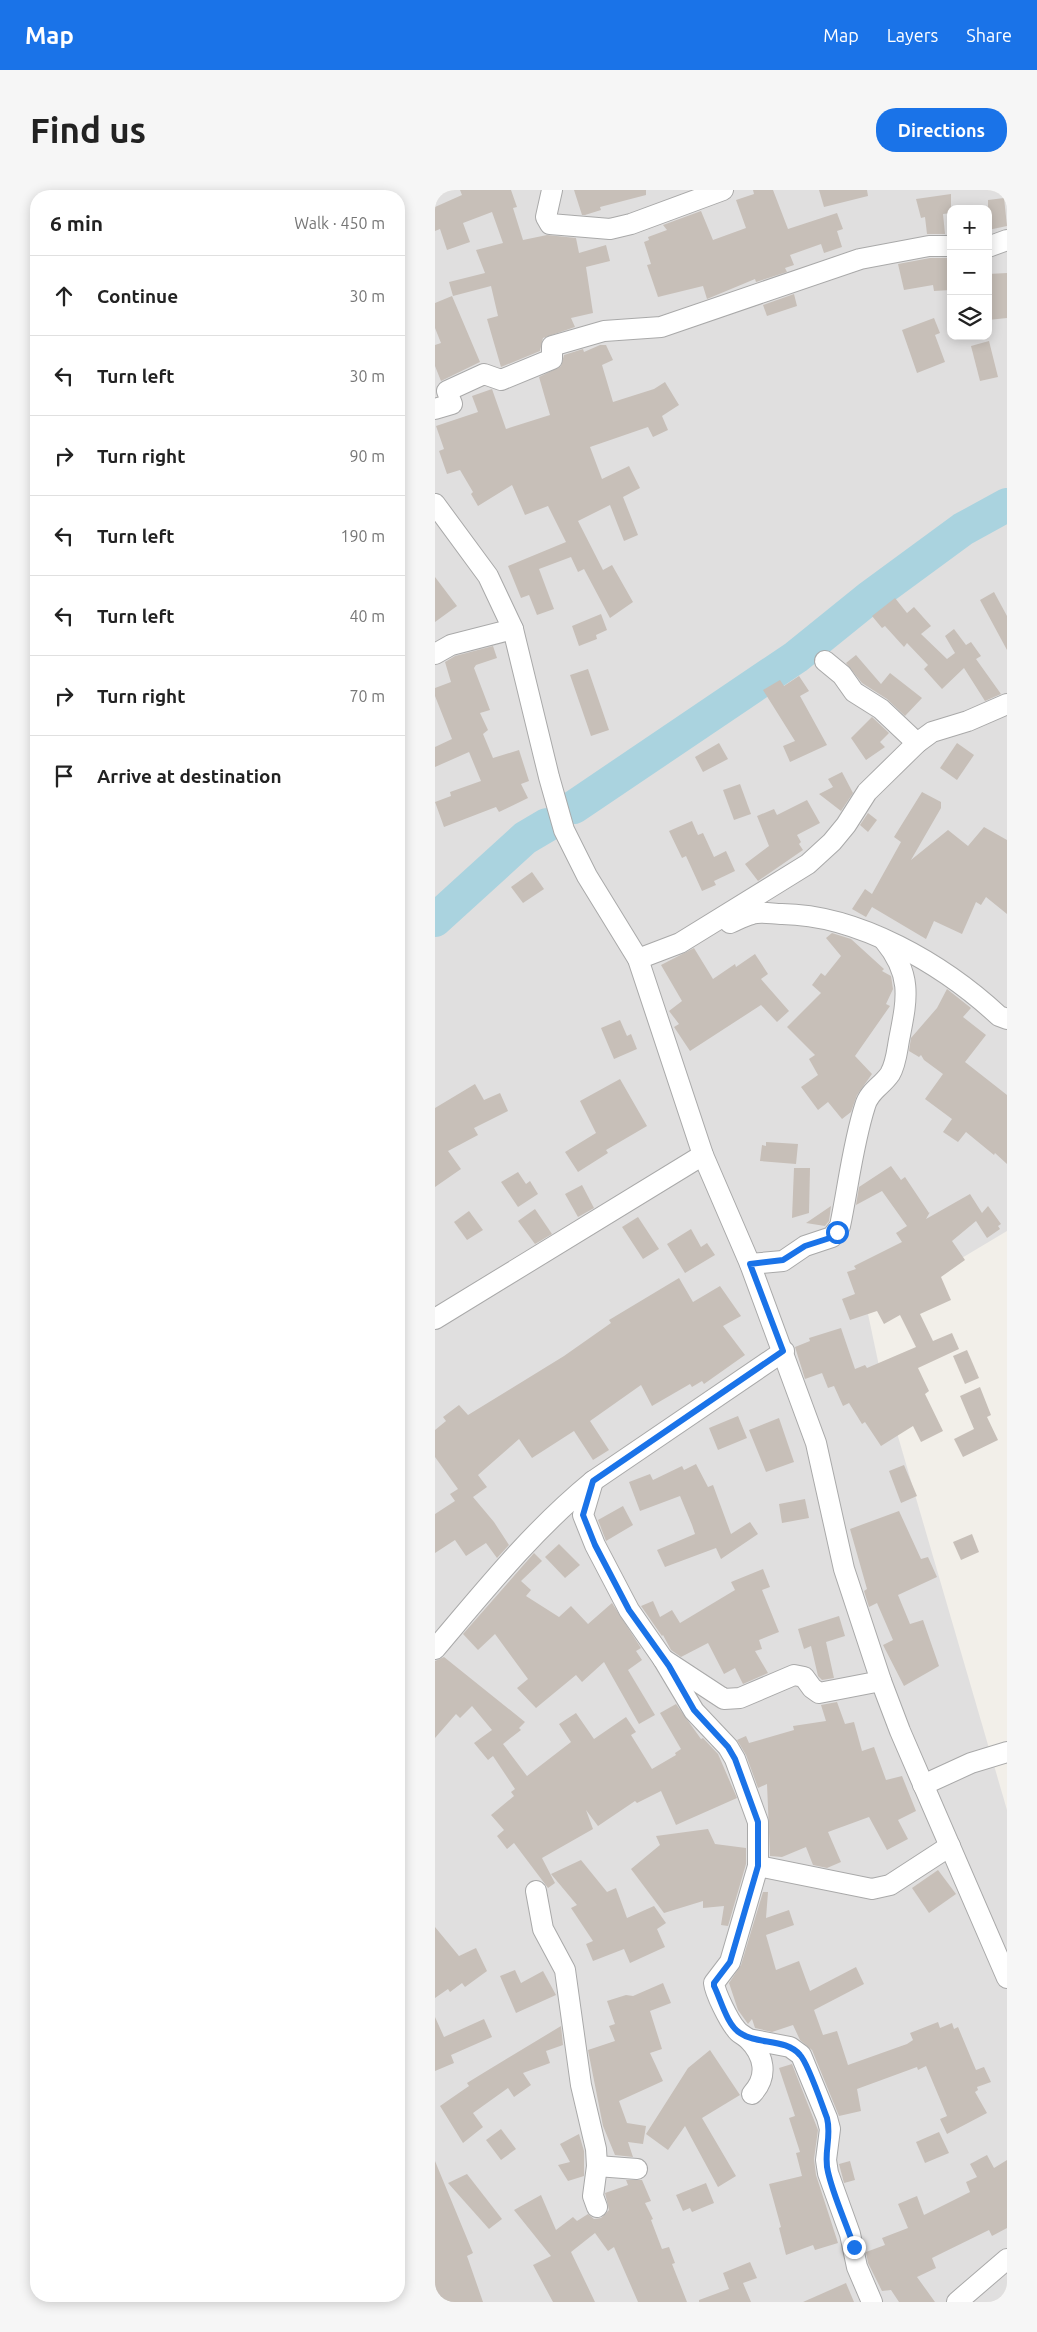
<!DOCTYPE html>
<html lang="en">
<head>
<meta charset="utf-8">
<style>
	:root { --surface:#fff; --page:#f6f6f6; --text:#222; --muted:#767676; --line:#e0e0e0; --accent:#1a73e8 }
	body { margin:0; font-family:Ubuntu,sans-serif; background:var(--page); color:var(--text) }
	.controls { position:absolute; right:15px; top:15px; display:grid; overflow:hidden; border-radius:10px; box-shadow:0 2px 12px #0003 }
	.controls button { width:45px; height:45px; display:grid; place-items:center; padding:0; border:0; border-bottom:1px solid var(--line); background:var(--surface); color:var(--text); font:25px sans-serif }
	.stop { position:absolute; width:15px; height:15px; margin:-11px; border:4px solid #1a73e8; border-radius:50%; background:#fff }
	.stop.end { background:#1a73e8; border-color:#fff; box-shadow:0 1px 5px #0008 }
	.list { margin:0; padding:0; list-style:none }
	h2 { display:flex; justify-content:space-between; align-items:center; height:65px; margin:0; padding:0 20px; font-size:21px }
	h2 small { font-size:16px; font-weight:400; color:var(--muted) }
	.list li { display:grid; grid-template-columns:32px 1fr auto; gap:15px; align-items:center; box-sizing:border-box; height:80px; padding:0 20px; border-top:1px solid var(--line) }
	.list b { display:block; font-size:19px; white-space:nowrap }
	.list em { font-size:16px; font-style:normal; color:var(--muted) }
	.icon { flex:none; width:28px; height:28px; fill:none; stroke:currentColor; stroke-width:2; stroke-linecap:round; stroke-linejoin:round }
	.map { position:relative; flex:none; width:572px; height:2112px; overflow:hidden; border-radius:20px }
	header { display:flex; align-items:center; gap:30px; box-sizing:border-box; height:70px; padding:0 25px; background:var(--accent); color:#fff }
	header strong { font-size:24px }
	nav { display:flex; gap:28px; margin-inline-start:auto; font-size:18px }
	.intro { display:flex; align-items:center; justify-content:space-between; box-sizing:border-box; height:120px; padding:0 30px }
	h1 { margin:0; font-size:35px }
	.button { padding:12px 22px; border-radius:20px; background:var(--accent); color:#fff; font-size:18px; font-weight:700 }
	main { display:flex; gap:30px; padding:0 30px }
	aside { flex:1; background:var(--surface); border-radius:20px; box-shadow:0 2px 12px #0003 }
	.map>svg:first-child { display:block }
	.residential { fill:#e0dfdf; fill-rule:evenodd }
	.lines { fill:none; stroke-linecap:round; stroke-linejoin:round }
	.river { stroke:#aad3df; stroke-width:34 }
	.building { fill:#c7bfb8 }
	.street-casing { stroke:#a9a9a9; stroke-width:22 }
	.street { stroke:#fff; stroke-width:20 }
	.route { stroke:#1a73e8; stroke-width:6 }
</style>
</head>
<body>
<header>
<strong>Map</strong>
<nav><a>Map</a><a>Layers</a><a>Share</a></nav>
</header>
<div class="intro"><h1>Find us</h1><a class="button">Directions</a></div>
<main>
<aside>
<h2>6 min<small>Walk · 450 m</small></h2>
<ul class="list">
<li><svg class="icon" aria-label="ahead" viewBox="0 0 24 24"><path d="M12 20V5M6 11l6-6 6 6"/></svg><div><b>Continue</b></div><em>30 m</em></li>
<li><svg class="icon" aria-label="left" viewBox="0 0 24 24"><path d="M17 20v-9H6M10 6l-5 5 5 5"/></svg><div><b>Turn left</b></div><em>30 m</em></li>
<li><svg class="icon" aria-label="right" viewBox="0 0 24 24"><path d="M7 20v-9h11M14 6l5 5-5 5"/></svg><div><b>Turn right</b></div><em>90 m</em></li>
<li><svg class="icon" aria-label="left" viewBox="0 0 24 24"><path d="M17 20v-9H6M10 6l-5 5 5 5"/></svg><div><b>Turn left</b></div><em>190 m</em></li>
<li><svg class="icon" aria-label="left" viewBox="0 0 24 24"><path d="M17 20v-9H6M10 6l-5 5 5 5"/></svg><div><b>Turn left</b></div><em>40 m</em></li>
<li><svg class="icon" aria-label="right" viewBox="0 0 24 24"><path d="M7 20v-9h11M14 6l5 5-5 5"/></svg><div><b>Turn right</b></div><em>70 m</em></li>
<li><svg class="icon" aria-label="arrive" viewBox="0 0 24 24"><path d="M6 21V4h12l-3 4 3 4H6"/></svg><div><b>Arrive at destination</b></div></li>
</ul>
</aside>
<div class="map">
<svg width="572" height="2112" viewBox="0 0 572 2112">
	<rect width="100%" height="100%" fill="#f2efe9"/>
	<path class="residential" d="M0,0H572V1041L433,1124L448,1195L572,1620V2112H0ZM516,19H553V146H516Z"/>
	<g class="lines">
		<g class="river">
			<path d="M139,617L361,467L434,408L528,339L572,315"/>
			<path d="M0,730L90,648L112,635"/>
		</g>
	</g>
	<g class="building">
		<path d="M25,0H76L82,17L78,18L88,50L112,45L141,48L144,63L171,55L175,71L151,77L158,123L136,128L140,137L108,148L105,161L66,177L52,129L63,126L56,96L18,106L14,92L50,83L41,60L68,53L57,22L28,33L35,52L12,60L5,39L0,41V17L27,5Z"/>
		<path d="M139,0H211V5L165,17L166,20L150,25H147Z"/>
		<path d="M318,0H338L353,39L402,23L408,39L402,41L407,57L389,63L386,54L355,65L359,75L350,78L352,82L321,92L320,89L272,109L268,96L223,107L212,75L216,74L209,52L214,50L213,47L232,40L228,35L266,21L278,50L311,38L301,10L319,4Z"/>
		<path d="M384,0H432L433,6L389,17Z"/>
		<path d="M516,4V23L508,24L510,44H492L490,27L486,28L481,9Z"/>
		<path d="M569,8L572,36L553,40V10Z"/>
		<path d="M495,68H516V100L499,101L498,95L469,100L463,74Z"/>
		<path d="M572,83V128L553,130V84Z"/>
		<path d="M359,104L362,116L332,126L328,115Z"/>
		<path d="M17,106L45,172L6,191L0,176V155L6,153L0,138V113Z"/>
		<path d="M499,128L505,143L500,145L510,172L482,183L467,140Z"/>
		<path d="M554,151L563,187L545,191L536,156Z"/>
		<path d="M165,155H171L178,170L167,175L178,212L219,199L230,192L244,215L227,226L233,240L218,247L213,237L155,257L167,289L194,276L205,298L188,307L203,345L189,351L175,315L143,331L168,380L177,375L198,412L175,428L149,379L143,382L136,367L104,379L119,419L102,425L94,405L86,408L73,376L131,352L113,316L90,325L77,295L43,316L36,304L38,302L25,280L12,284L4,261L9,259L1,236L43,222L37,206L57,199L71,239L115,225L104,187L126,176L129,165L148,159L149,162Z"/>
		<path d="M0,387L22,416L0,432Z"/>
		<path d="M559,402L572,426V460L545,410Z"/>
		<path d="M460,408L472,423L479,417L496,436L486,444L512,469L520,463L510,446L519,439L531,455L536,452L546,466L541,469L566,504L550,511L529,478L507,499L489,479L493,475L472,453L469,457L450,436L447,438L437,426Z"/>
		<path d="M166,424L172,440L161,445L162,449L144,456L137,436Z"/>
		<path d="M58,456L62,468L41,475L39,478L55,520L45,523L53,540L48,544L58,568L84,560L94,591L86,594L93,608L64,622L61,617L9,637L0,612L16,606L15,602L46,591L34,562L0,577V557L17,549L0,506V498L16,492L10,472L20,466Z"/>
		<path d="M421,465L446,494L455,483L487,508L470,526L452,509L427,493L411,473Z"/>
		<path d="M153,479L174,540L156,546L135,485Z"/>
		<path d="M364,486L374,501L365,506L392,555L355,572L348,556L360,551L328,500L345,490L349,496Z"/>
		<path d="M437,527L454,543L445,552L450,557L431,570L416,548Z"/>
		<path d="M284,553L293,569L268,582L260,567Z"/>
		<path d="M522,553L539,565L522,590L505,578Z"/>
		<path d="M407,582L418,603L406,621L384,604L398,597L393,589Z"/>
		<path d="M305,594L316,624L299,630L288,600Z"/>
		<path d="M487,602L506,612V618L476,670L513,640L533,656L549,637L572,650V724L551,707L546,715L541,712L527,744L499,731L491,749L437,717L431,727L417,719L430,699L437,704L466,652L459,647Z"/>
		<path d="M372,610L385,633L362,645L366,652L364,654L368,660L323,691L310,674L334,656L322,626L339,619L342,625Z"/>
		<path d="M433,623L442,630L433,642L425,635Z"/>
		<path d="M257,631L263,645L268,643L279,667L291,661L300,681L279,691L281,695L267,701L251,666L247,668L234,641Z"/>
		<path d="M97,682L109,699L88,713L76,697Z"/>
		<path d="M397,743L416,749L449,779L447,781L456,786L458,799L451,814L455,816L420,866L437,884L422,905L416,922L407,929L393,912L383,920L366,897L383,885L374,869L380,865L352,837L386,803L377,795L386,783L390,786L406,766L391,748Z"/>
		<path d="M259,758L278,789L300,774L301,777L320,764L333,784L326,789L354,821L342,832L326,815L255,861L239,837L244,834L234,821L247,811L226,775Z"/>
		<path d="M512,799L536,818L528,827L551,845L530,872L572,905V974L560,963L559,965L531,942L523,952L508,942L517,929L490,909L508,884L489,870L486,865L484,867L474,861L476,848L502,818Z"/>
		<path d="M185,830L192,846L196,844L202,859L179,869L166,838Z"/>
		<path d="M185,889L212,936L171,960L173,963L143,982L130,962L161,943L145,911Z"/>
		<path d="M40,894L49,910L65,903L73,921L39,938L43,945L13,961L26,979L0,997V918Z"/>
		<path d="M331,952L363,954L361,974L325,971L327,955L331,956Z"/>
		<path d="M456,976L466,990L470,987L494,1023L495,1022L491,1029L535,1004L547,1023L553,1016L566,1034L563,1036L565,1039L552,1048L541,1031L517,1051L530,1070L506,1087L516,1110L485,1124L498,1151L517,1143L524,1159L483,1178L494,1201L490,1204L508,1241L486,1252L478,1236L446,1256L430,1232L427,1234L414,1213L408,1216L399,1196L393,1198L387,1183L370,1189L360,1157L375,1151L374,1148L406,1138L420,1179L430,1175L432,1178L481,1157L465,1125L449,1134L442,1121L415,1130L407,1109L420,1104L412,1082L421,1079L419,1076L467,1052L461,1043L472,1036L447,1001L421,1015L424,997Z"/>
		<path d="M359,978H375L374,1023L357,1028Z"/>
		<path d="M83,982L91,994L95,991L103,1004L83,1017L66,992Z"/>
		<path d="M147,995L159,1018L143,1027L130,1004Z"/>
		<path d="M396,1016L394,1031L390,1036L371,1033Z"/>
		<path d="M100,1019L117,1044L100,1054L83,1031Z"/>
		<path d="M34,1021L48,1040L32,1050L19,1032Z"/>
		<path d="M203,1027L224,1059L208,1069L187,1037Z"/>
		<path d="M256,1039L266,1057L272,1053L280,1065L250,1083L232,1054Z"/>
		<path d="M244,1088L258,1112L285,1096L306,1126L288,1136L310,1165L269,1194L267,1191L257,1197L255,1194L217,1216L206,1195L155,1231L174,1260L158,1270L139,1241L97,1268L84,1249L43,1285L52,1297L38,1307L59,1332L74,1355L62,1368L51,1353L31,1366L20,1350L0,1363V1324L20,1311L15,1304L23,1299L0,1267V1240L11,1231L8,1227L24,1215L33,1225L129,1166L176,1133L174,1130Z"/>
		<path d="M532,1160L544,1188L530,1194L518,1166Z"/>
		<path d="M545,1197L556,1225L552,1227L563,1250L528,1267L519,1249L539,1239L525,1206Z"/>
		<path d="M303,1226L312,1248L283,1260L274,1238Z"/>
		<path d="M344,1228L359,1272L331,1282L314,1240Z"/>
		<path d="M261,1274L273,1297L278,1295L296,1344L315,1332L323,1344L286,1369L281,1358L230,1377L222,1360L260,1344L257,1335L245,1306L205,1321L194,1292L215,1284L218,1290L247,1276L249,1280Z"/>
		<path d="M469,1275L482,1306L466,1313L454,1281Z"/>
		<path d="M370,1309L374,1328L347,1333L344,1314Z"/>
		<path d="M188,1316L198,1335L171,1351L163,1330Z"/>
		<path d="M464,1321L486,1369L493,1367L502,1387L463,1405L475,1434L488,1430L504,1476L469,1496L448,1455L458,1450L442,1413L434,1417L429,1401L432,1399L415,1339Z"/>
		<path d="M537,1344L544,1362L526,1370L518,1352Z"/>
		<path d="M124,1354L145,1375L130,1388L110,1367Z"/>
		<path d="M99,1363L107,1371L86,1391L96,1400L91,1406L124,1427L136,1416L153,1434L177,1413L206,1458L201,1461L207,1470L193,1480L220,1525L204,1534L169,1472L147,1492L141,1485L101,1518L82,1498L93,1489L60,1444L43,1460L28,1444Z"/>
		<path d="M328,1379L335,1397L327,1400L344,1442L324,1450L327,1459L320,1461L333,1483L308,1494L300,1478L289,1484L273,1453L246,1467L236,1460L228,1445L227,1446L206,1416L218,1411L225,1427L237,1420L245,1433L300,1400L296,1392Z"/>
		<path d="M404,1426L410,1446L391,1452L399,1488L387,1490L383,1486L376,1456L369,1459L363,1439Z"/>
		<path d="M9,1467L90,1532L84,1538L86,1540L68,1554L92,1586L136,1552L124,1534L141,1523L159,1549L191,1527L201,1542L196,1545L217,1579L241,1565L240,1563L246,1559L225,1523L241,1514L266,1549L268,1548L283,1564L302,1608L241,1635L226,1601L202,1613L200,1611L163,1636L151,1620L158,1639L107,1668L120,1693L113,1698L79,1653L72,1659L62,1646L69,1640L56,1625L79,1606L76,1602L80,1599L58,1566L53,1570L39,1553L57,1540L37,1516L25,1528L21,1524L0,1548V1471Z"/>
		<path d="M402,1512L410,1534L419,1532L427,1561L439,1557L451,1590L467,1586L481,1621L463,1630L473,1649L452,1660L434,1627L393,1642L406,1672L392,1678L378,1675L371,1657L347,1667L335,1666L332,1594L323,1598L311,1565L302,1550L311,1546L314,1553L359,1540L358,1536L391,1531L386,1515Z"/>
		<path d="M273,1639L280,1654L311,1658V1674L293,1736L286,1735L289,1716L268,1718V1711L229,1723L196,1679L225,1655L221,1646Z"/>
		<path d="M146,1670L172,1702L181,1698L192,1728L219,1716L231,1733L222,1739L230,1757L195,1773L189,1759L158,1771L151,1754L158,1751L136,1718L142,1715L116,1684Z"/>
		<path d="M503,1680L521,1704L494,1723L477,1698Z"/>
		<path d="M328,1702H333L331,1728L354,1720L359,1735L331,1745L341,1780L364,1771L375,1801L421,1777L429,1794L379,1820L388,1845L402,1841L413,1875L472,1854L478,1850L475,1843L503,1832L505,1838L517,1833L519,1839L523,1837L541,1880L549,1877L556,1892L542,1897L543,1900L540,1902L552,1923L512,1944L505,1929L512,1926L491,1876L483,1880L482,1877L422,1899L426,1921L404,1926L377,1860L365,1850L358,1835L337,1842L320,1838L317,1829L313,1834L303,1820L294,1793L306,1775Z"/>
		<path d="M0,1737L24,1766L41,1758L52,1781L30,1797L27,1793L15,1802L13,1799L0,1808Z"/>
		<path d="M80,1780L86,1793L108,1781L121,1805L81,1823L65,1786Z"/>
		<path d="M228,1793L236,1813L215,1821L227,1859L215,1863L228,1891L184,1911L192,1933L211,1936L208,1954L193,1952L198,1967L180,1965L168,1936L153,1860L180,1851L174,1836L180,1834L172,1811L191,1805L198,1806Z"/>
		<path d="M0,1827L9,1847L49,1829L57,1847L16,1865L19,1873L0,1881Z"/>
		<path d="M126,1836L128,1855L111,1861L115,1873L88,1883L96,1895L79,1907L73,1898L38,1923L48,1937L28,1953L5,1916L34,1896L32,1893L45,1885Z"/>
		<path d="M275,1860L305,1905L267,1928L301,1986L283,1997L250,1936L233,1960L211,1944L253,1878Z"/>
		<path d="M357,1874L383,1940L379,1969L381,1985L403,2053L380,2060L378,2055L351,2065L344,2038L346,2037L334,1994L367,1986L361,1963L365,1962L354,1928L360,1926L344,1878Z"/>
		<path d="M66,1939L81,1959L66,1970L51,1950Z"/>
		<path d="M504,1942L514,1963L490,1973L481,1952Z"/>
		<path d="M144,1944L149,1961V1986L133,1991L123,1975L135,1972L125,1954Z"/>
		<path d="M552,1965L559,1978L572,1970V2038L557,2046L554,2040L497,2068L501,2078L482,2087L500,2112H464L456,2100L447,2101L433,2073L431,2062L450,2055L447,2048L473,2038L463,2014L482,2006L489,2025L535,2002L531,1992L542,1987L535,1974Z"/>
		<path d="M0,1971L38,2063L32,2066L48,2112H0Z"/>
		<path d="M415,1971L420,1990L409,1993L404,1974Z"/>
		<path d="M32,1984L67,2029L54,2039L13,1993Z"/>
		<path d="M191,1990H207L216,2011L210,2013L218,2029L216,2030L227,2059L234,2057L240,2073L237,2074L252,2112H203L179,2057L173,2061L160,2043L136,2062L160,2112H118L98,2075L116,2066L79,2020L106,2005L121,2040L138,2027L142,2031L153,2024L159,2029L166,2028L174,2020L170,2003L193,1995Z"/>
		<path d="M271,1993L279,2013L257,2022L255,2018L248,2021L241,2005Z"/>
		<path d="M315,2072L322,2088L308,2093L316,2112H264V2110L294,2099L288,2083Z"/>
		<path d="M411,2093L419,2112H368Z"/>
	</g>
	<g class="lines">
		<defs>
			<g id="street">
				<path d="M117,0L111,27L115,34L175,39L196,34L288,0"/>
				<path d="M553,57L572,50"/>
				<path d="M0,219L17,214L12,201L49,184L66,190L117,169V156L169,141L226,137L425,69L494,56H516"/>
				<path d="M0,314L53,386L78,439L114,587L129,640L152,686L203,769L268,965L315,1074L381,1253L409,1379L446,1491L465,1541L572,1788"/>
				<path d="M0,464L16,455L78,439"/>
				<path d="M390,471L407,485L419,502L446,519L482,553"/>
				<path d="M295,733C302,730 309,726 317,724C325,721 338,724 347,724C424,725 508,774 564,826L572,829"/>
				<path d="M203,769L245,753L373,674L397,652L411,635L432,602L482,553L497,542L533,531L572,514"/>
				<path d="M315,1074L348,1071L370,1056L397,1047L405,1036C413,998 418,953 430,916C434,901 447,896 455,884C461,874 462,861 464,850C472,809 478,785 449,750"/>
				<path d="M0,1129L268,965"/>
				<path d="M158,1291L148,1325L160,1355L194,1420L228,1469L289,1509L305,1508L359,1485L369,1487L377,1498L384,1503L446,1491"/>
				<path d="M0,1459C50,1400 98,1340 158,1291L349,1161"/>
				<path d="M228,1469L259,1521L293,1557L300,1569L323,1632V1676L295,1772L279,1793C280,1803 294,1831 301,1839C304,1844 309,1845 313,1849C329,1865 334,1886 317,1904"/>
				<path d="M488,1595L536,1573L572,1562"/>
				<path d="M323,1676L437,1699L455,1695L515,1656"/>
				<path d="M101,1701L108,1739L130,1780L146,1895L161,1959L162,1976L158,2006L162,2017"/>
				<path d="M313,1849L355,1857L366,1865L392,1928L395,1939L391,1970L393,1983L415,2044L422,2077L437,2112"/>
				<path d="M162,1976L202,1979"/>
				<path d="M522,2112L572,2069"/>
			</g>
		</defs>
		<use href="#street" class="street-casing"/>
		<use href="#street" class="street"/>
	</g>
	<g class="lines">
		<path class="route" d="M402,1042L398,1047L370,1056L348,1070L315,1074L348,1161L158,1291L148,1325L160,1355L194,1420L234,1476L259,1520L293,1557L300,1569L323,1632V1676L295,1772L279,1793V1796C286,1810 292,1835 305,1843C322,1855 351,1848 365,1865C373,1873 387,1915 392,1928C397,1947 388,1964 393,1982C399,2008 411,2032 419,2057"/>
	</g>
</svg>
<div class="controls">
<button>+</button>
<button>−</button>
<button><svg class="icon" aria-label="layers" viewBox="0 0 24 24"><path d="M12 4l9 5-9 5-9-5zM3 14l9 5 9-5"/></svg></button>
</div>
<div class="stop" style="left:402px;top:1042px"></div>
<div class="stop end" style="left:419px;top:2057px"></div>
</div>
</main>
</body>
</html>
